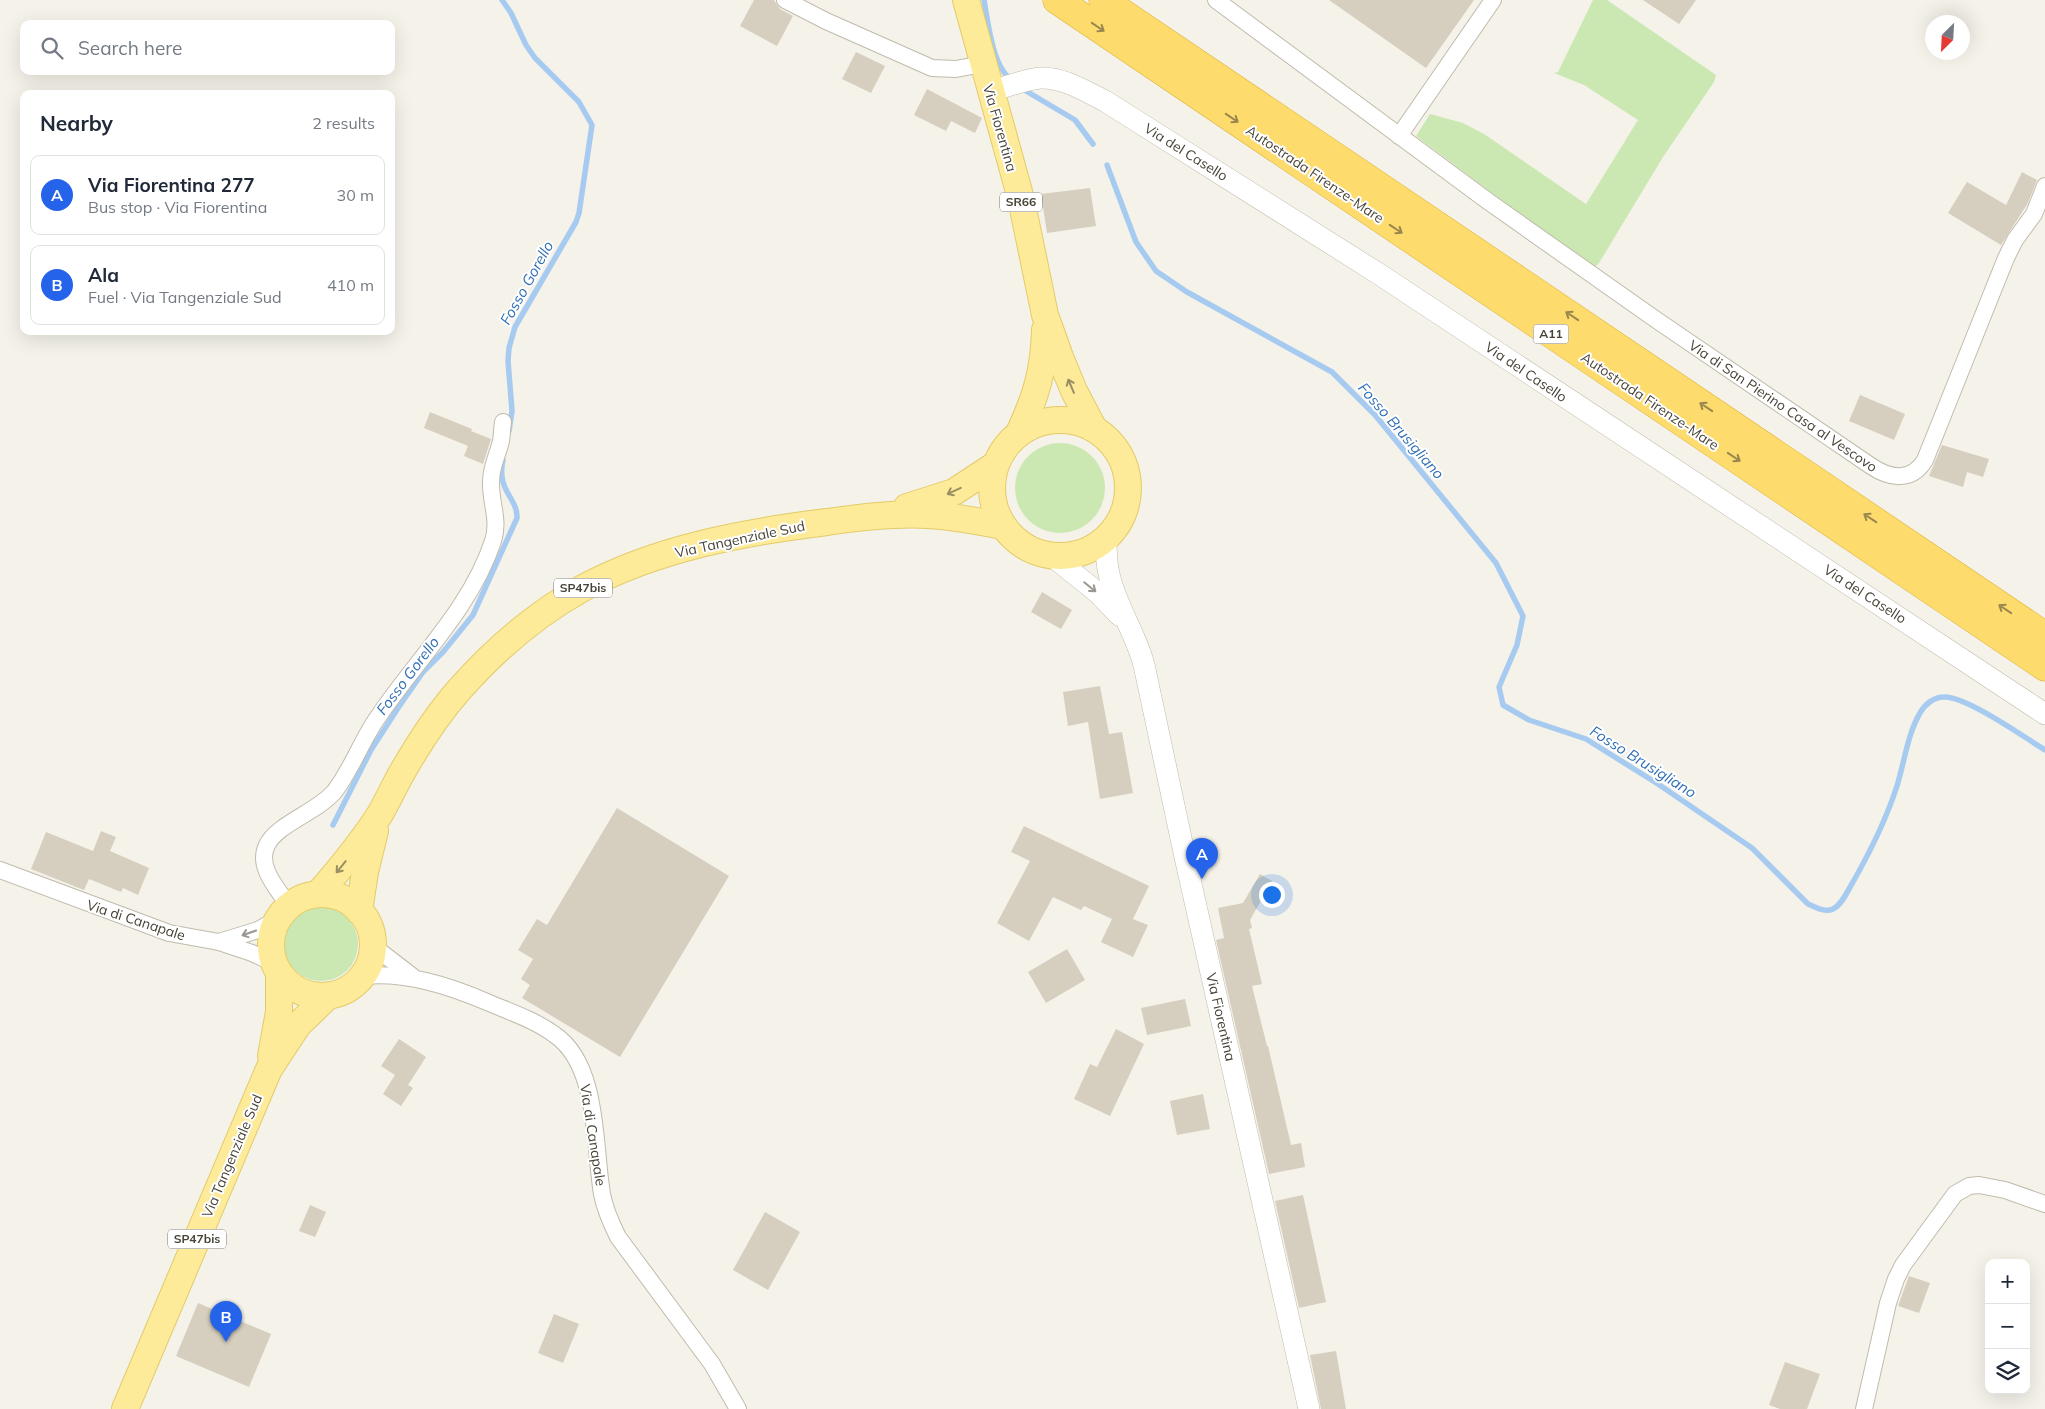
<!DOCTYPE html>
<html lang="en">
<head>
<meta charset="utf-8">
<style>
	:root { --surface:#fff; --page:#f2f2f3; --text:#1f2937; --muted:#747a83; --line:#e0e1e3; --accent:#2563eb }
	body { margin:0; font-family:Mulish,sans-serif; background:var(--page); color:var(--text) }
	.controls { position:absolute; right:15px; bottom:15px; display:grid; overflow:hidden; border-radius:10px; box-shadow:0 5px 20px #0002 }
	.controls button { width:45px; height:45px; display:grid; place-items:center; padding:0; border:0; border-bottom:1px solid var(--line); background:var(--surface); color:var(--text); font:25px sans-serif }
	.compass { position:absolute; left:1925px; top:15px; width:45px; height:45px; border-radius:50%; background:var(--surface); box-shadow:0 5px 20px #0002; rotate:204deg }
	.you { position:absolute; left:1271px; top:894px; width:18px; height:18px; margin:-12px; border:4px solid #fff; border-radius:50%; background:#1a73e8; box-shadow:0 0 0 8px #1a73e833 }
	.badge { display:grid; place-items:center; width:32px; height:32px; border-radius:50%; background:var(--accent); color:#fff; font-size:16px; font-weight:700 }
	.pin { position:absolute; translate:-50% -41px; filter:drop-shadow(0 1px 2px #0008) }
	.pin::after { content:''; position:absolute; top:26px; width:18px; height:15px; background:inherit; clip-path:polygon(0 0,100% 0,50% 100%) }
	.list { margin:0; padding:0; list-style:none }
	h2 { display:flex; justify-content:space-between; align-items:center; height:65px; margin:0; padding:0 20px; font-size:21px }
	h2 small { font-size:16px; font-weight:400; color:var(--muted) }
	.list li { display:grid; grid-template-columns:32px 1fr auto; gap:15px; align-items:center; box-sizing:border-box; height:80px; margin:0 10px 10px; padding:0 10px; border:1px solid var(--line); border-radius:10px }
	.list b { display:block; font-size:19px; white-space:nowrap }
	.list p { margin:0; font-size:16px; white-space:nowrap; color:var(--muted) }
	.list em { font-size:16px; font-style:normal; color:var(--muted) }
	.icon { flex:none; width:28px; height:28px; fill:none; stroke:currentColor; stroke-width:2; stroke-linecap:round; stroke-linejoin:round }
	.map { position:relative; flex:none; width:2045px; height:1409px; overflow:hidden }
	.search { position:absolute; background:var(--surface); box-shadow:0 5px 20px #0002; left:20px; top:20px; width:375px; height:55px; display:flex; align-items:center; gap:12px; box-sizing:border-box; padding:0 18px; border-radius:10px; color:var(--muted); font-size:19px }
	.panel { position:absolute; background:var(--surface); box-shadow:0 5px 20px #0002; left:20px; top:90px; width:375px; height:245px; border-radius:10px }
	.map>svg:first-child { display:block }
	.green { fill:#cbe8b3 }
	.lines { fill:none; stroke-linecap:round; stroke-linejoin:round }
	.stream { stroke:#a7cbf0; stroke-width:5.5 }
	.building { fill:#d6cfbf }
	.minor-casing { stroke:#c0bbac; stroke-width:18 }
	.tertiary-casing { stroke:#c0bbac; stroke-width:22 }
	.primary-casing { stroke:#e3cb68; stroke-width:28 }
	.motorway-casing { stroke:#ddb23b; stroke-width:29 }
	.minor { stroke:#fff; stroke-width:16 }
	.tertiary { stroke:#fff; stroke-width:21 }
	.primary { stroke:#fdeb99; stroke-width:26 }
	.motorway { stroke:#fddb6c; stroke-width:28 }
	.oneway { stroke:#99874f }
	.oneway2 { stroke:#998f63 }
	.oneway3 { stroke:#9a9891 }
	.labels { text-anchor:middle; stroke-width:4; stroke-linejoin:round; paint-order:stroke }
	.shield { fill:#fff; stroke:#7f7b73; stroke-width:1 }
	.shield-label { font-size:12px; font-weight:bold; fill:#484337 }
	.street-label { font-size:14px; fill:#484337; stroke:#fff }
	.water-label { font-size:15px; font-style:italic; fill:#306fb5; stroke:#fff }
</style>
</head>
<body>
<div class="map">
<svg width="2045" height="1409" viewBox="0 0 2045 1409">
	<rect width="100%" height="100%" fill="#f4f2e9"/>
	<g class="green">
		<path d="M1593,0H1607L1716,75L1714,82L1663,157L1599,263L1593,269L1416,136L1430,114L1463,123L1484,134L1586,204L1638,120L1584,85L1554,73L1558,72Z"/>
		<circle cx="1060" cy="488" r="45"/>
		<circle cx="321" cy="944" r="37"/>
	</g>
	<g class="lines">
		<g class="stream">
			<path d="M502,0L511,13L526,45L535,58L579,102L592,125L579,213L576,222L515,327L509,348L508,361L512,411L509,431"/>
			<path d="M984,0C988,22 992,64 1010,79"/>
			<path d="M1021,88L1075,120L1093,144"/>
			<path d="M1107,165L1136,242L1156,271L1187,292L1332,372L1375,415L1496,563L1523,616L1517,645L1499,687L1503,705L1529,720L1586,739L1658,784L1752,848L1808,904C1815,907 1825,913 1833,909C1842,905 1848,890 1853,882C1870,852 1885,822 1896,789C1904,765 1907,735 1920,713C1925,704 1934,697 1944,697C1966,696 2024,737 2045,750"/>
			<path d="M333,825L371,750L398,708L423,672L443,652L473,615L517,518C518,498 496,491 503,460"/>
		</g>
	</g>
	<g class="building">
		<path d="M754,0H774L780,9L793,16L777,46L740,26Z"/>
		<path d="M1329,0H1474L1426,68Z"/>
		<path d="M1643,0H1696L1679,24Z"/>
		<path d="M856,52L885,66L871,93L842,79Z"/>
		<path d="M927,89L982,118L975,133L951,121L946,131L914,115Z"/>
		<path d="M2022,172L2037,180L2028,203L2001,245L1948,213L1967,182L2006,205Z"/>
		<path d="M1090,188L1096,226L1047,233L1041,194Z"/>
		<path d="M1860,395L1905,414L1894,440L1849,421Z"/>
		<path d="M430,412L472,429L471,431L491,439L483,464L464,456L468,446L424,428Z"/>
		<path d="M1942,445L1989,459L1983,477L1967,472L1963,487L1929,476Z"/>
		<path d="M1042,592L1072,610L1061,629L1031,612Z"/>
		<path d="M1100,686L1109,734L1122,732L1133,793L1100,799L1088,722L1068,726L1063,692Z"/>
		<path d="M617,808L729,876L620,1057L522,998L530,985L521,979L533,959L518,950L537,919L547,925Z"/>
		<path d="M1024,826L1149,886L1133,919L1148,925L1133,957L1101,942L1112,919L1084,906L1081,910L1053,897L1029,941L997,923L1030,861L1011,852Z"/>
		<path d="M101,831L116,837L110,851L149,868L138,895L123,888L121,892L89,879L84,890L31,869L46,832L93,851Z"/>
		<path d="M1260,874L1272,881L1250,920L1252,928L1249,929L1262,984L1252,986L1267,1046H1268L1291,1145L1301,1143L1305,1167L1269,1174L1216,940L1224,938L1218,908L1243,903Z"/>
		<path d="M1067,949L1085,980L1046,1003L1028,972Z"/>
		<path d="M1185,999L1191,1026L1147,1035L1141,1008Z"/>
		<path d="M1116,1029L1144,1044L1110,1116L1074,1099L1090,1064L1097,1067Z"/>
		<path d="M399,1039L426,1057L408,1085L413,1088L401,1106L383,1094L395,1075L381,1066Z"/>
		<path d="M1203,1094L1210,1129L1177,1135L1170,1101Z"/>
		<path d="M1303,1195L1326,1302L1299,1308L1275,1201Z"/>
		<path d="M310,1205L326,1212L315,1237L299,1231Z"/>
		<path d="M765,1212L800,1232L768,1290L733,1270Z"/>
		<path d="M1909,1276L1930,1283L1919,1313L1898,1306Z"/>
		<path d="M198,1303L271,1334L249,1387L176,1356Z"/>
		<path d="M554,1314L579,1324L563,1363L538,1353Z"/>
		<path d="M1336,1351L1346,1409H1321L1310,1355Z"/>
		<path d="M1785,1362L1820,1374L1807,1409H1780L1769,1405Z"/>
	</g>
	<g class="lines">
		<defs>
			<g id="minor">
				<path d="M785,0L826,21L932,68L956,69L982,64"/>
				<path d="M1216,0L1489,202L1655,319L1871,466C1890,479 1912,482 1925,460L2006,258L2015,240L2034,214L2045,186"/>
				<path d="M1399,136L1493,0"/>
				<path d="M0,870L169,933L219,942L252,953L274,963"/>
				<path d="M289,906C278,889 256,867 267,845C277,824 317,812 334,792C351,771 362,739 378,717C417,659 471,608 493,541C500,520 490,502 491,481C491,467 498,454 501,441C502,435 502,428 503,422"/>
				<path d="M219,942L258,930L278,919"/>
				<path d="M373,946L412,976"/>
				<path d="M363,976C406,972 447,985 487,1002C510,1012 535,1020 555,1035C599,1065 594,1147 602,1194C605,1210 611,1223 618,1237L712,1364L738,1409"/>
				<path d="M1864,1409L1888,1303L1896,1279L1903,1265L1955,1194L1969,1186L1979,1185L2005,1190L2045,1204"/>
			</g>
			<g id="tertiary">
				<path d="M991,91C1006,87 1023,80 1040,78C1063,77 1085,91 1105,101L1379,274L2045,714"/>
				<path d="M1106,538C1106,550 1106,562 1109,574C1116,606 1136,634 1144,665L1185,857L1309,1409"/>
				<path d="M1052,556L1098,593L1119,615"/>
			</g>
			<g id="primary">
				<path d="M966,0L1021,199L1045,315L1060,357L1074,391L1094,429"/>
				<circle cx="1060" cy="488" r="68"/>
				<path d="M1019,433C1036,397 1044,370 1045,330"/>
				<path d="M907,507L954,492L995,465"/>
				<circle cx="322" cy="945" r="51"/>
				<path d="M318,894C340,869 362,842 380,814C387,802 393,789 400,776C417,746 436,716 459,690C495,649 536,614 583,588C657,548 745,532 827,522C861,517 894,513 928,515C953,516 978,521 1003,526"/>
				<path d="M359,911L365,872L375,831"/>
				<path d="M271,1056L279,1012V973"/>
				<path d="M125,1409L269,1069L298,1025L328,996"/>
			</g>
			<g id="motorway">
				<path d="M1057,0L2045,667"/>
				<path d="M1103,0L2045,636"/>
			</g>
		</defs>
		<use href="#minor" class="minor-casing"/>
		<use href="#tertiary" class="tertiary-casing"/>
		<use href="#primary" class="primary-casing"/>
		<use href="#motorway" class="motorway-casing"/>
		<use href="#minor" class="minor"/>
		<use href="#tertiary" class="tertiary"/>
		<use href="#primary" class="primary"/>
		<use href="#motorway" class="motorway"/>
	</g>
	<defs><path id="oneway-shaft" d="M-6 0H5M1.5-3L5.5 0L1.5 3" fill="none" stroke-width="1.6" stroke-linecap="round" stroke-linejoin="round" transform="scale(1.25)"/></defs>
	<g class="oneway">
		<use href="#oneway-shaft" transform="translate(1098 27) rotate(34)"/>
		<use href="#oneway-shaft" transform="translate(1232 118) rotate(34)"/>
		<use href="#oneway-shaft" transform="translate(1396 229) rotate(34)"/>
		<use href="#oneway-shaft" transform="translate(1572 316) rotate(-146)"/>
		<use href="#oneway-shaft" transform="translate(1706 407) rotate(-146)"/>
		<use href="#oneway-shaft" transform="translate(1734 457) rotate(34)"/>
		<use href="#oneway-shaft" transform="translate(1870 518) rotate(-146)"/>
		<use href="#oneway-shaft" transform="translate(2005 609) rotate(-146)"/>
	</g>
	<g class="oneway2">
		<use href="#oneway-shaft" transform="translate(1071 386) rotate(-113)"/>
		<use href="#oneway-shaft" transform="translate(954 491) rotate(155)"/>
		<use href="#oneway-shaft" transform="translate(341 867) rotate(129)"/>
	</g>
	<g class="oneway3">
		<use href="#oneway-shaft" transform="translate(1090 587) rotate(39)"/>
		<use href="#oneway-shaft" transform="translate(249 933) rotate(161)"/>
	</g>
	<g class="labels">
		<g class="shield">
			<rect x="1000" y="192.5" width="42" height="19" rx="4"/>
			<rect x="1533.5" y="324.5" width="35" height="19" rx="4"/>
			<rect x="554" y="578.5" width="58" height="19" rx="4"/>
			<rect x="168" y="1229.5" width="58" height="19" rx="4"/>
		</g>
		<g class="shield-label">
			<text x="1021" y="206">SR66</text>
			<text x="1551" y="338">A11</text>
			<text x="583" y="592">SP47bis</text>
			<text x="197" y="1243">SP47bis</text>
		</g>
		<g class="street-label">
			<text transform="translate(1000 128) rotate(74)" y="5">Via Fiorentina</text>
			<text transform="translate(1186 152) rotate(32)" y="5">Via del Casello</text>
			<text transform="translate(1315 174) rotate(34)" y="5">Autostrada Firenze-Mare</text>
			<text transform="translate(1526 372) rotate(34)" y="5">Via del Casello</text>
			<text transform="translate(1650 401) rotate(34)" y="5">Autostrada Firenze-Mare</text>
			<text transform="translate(1783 406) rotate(34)" y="5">Via di San Pierino Casa al Vescovo</text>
			<text transform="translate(740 539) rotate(-12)" y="5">Via Tangenziale Sud</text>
			<text transform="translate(1865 594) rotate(33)" y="5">Via del Casello</text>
			<text transform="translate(136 920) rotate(18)" y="5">Via di Canapale</text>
			<text transform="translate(1221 1017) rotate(77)" y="5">Via Fiorentina</text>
			<text transform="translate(593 1135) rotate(81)" y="5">Via di Canapale</text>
			<text transform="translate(232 1156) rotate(-67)" y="5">Via Tangenziale Sud</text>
		</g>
		<g class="water-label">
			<text transform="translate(527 283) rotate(-61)" y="5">Fosso Gorello</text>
			<text transform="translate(1401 431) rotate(49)" y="5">Fosso Brusigliano</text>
			<text transform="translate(408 676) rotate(-53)" y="5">Fosso Gorello</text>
			<text transform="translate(1643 762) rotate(32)" y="5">Fosso Brusigliano</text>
		</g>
	</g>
</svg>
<div class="controls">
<button>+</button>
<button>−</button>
<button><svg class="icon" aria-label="layers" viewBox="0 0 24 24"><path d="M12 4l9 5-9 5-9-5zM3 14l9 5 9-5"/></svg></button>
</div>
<svg class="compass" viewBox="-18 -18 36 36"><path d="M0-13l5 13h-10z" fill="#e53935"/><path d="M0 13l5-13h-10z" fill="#747a83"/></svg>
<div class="you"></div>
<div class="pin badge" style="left:1202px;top:879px">A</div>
<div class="pin badge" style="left:226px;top:1342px">B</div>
<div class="search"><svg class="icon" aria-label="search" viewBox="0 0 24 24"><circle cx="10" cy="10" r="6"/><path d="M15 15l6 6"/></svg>Search here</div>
<section class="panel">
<h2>Nearby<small>2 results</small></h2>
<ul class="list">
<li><span class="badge">A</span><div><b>Via Fiorentina 277</b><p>Bus stop · Via Fiorentina</p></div><em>30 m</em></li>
<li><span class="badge">B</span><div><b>Ala</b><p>Fuel · Via Tangenziale Sud</p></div><em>410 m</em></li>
</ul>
</section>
</div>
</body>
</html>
